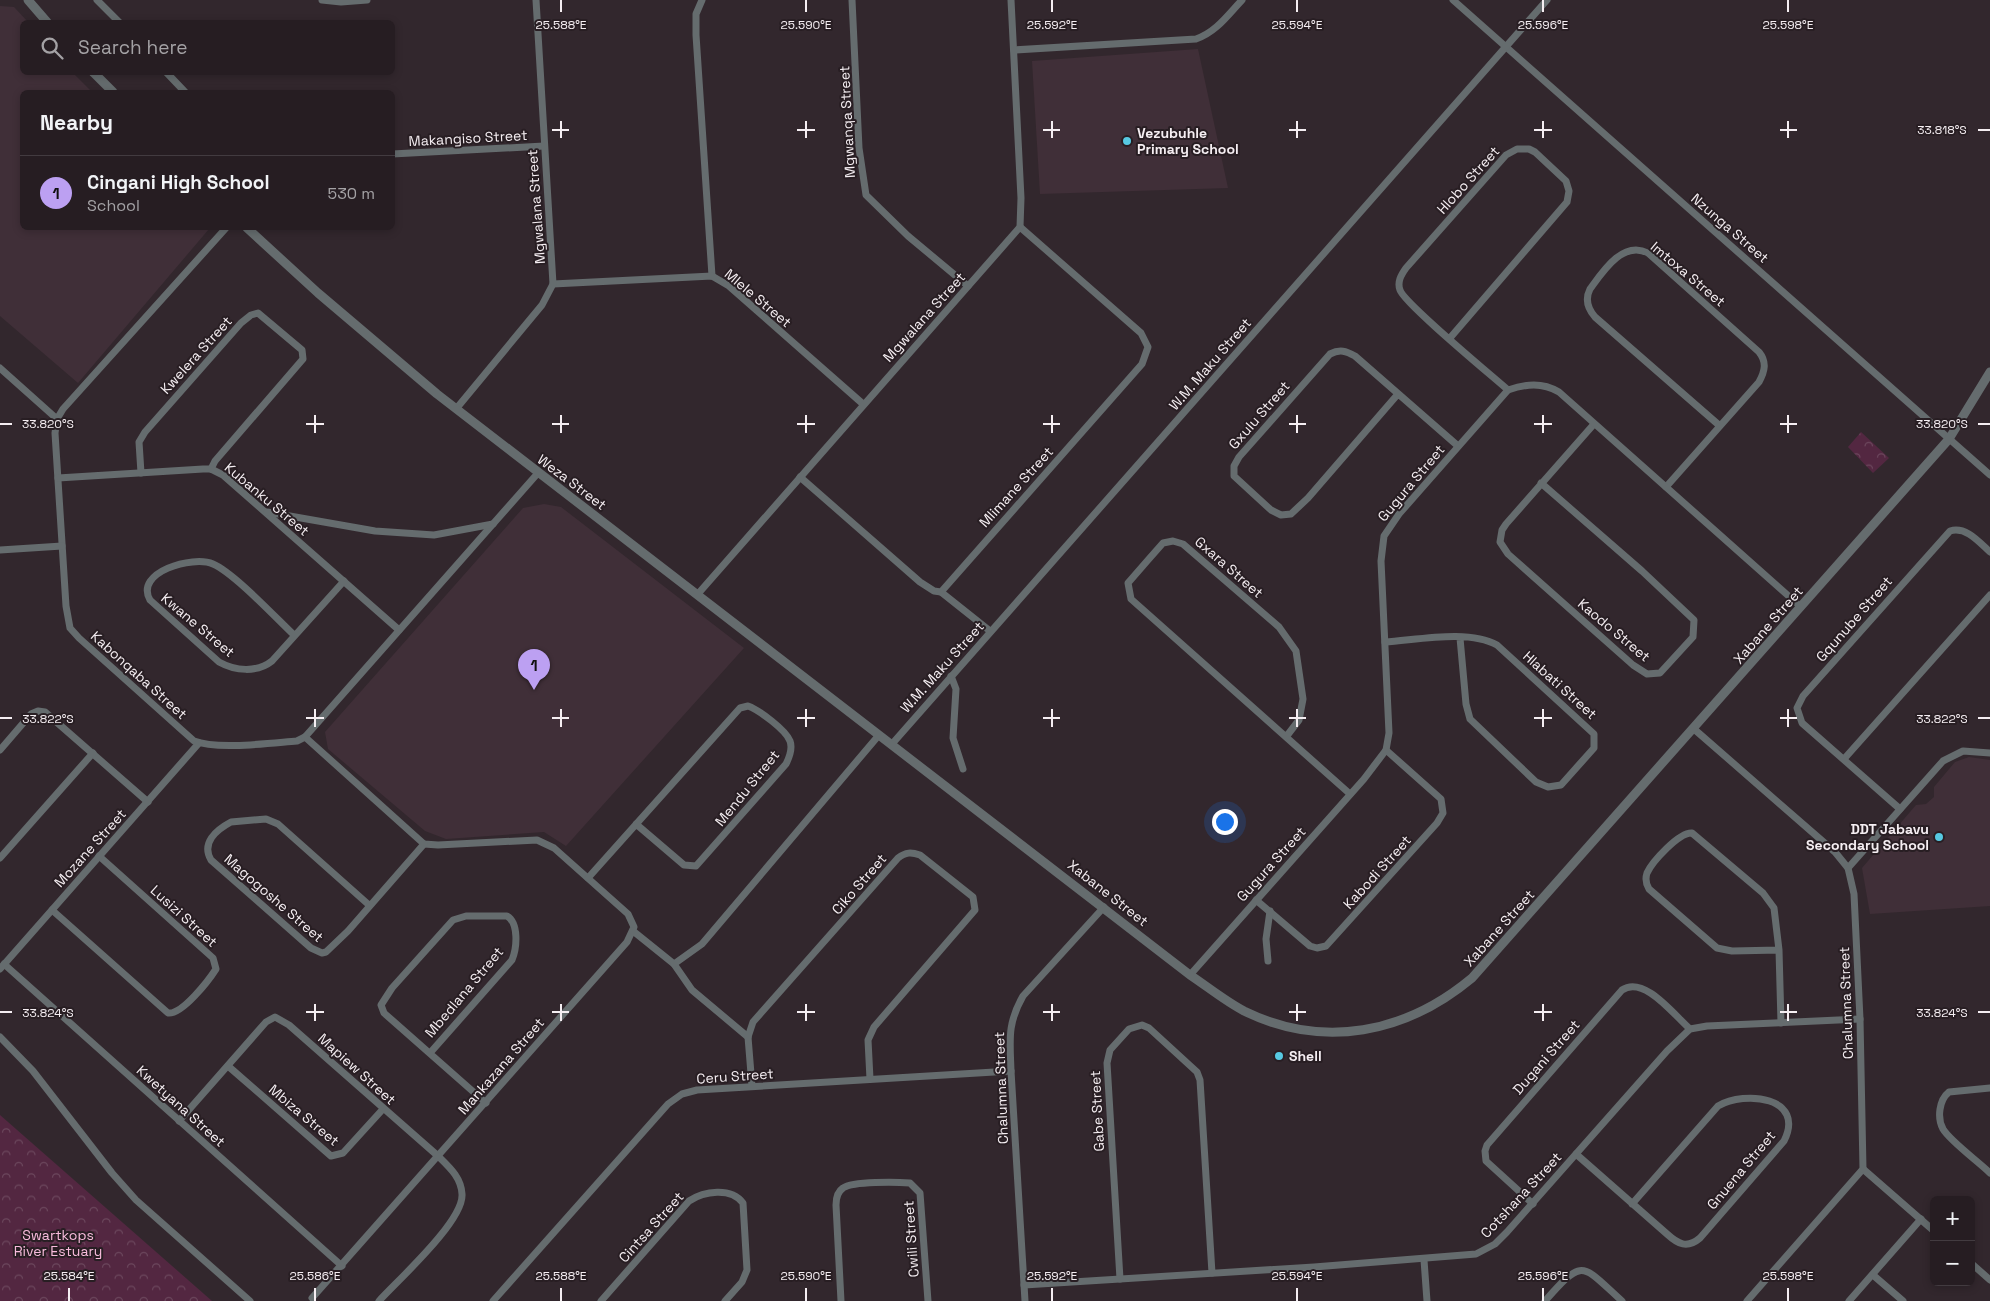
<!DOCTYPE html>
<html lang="en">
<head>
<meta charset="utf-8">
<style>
	:root { --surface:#261d22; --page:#322a2f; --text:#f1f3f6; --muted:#a4a2a5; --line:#423b40; --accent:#bca0f2 }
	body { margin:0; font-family:"Space Grotesk",sans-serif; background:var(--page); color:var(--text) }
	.controls { position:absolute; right:15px; bottom:15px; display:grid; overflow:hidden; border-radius:8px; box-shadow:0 2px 8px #0003 }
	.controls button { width:45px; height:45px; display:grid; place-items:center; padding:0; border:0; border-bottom:1px solid var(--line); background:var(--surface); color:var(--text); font:25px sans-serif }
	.you { position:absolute; left:1224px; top:821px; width:18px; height:18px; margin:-12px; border:4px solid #fff; border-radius:50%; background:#1a73e8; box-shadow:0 0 0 8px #1a73e833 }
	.badge { display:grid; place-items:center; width:32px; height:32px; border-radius:50%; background:var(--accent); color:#111; font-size:16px; font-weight:700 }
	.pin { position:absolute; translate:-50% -41px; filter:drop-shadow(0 1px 2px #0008) }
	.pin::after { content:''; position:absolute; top:26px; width:18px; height:15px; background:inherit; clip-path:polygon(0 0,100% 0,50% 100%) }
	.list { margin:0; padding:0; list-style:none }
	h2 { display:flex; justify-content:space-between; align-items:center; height:65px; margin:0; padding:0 20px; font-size:21px }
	h2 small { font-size:16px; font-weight:400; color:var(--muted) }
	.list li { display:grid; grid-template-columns:32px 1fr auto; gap:15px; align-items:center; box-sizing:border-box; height:75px; padding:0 20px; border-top:1px solid var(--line) }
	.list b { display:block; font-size:19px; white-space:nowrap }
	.list p { margin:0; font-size:16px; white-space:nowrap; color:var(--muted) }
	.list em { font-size:16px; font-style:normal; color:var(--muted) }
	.icon { flex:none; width:28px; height:28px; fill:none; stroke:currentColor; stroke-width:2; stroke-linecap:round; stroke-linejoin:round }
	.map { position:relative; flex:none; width:1990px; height:1301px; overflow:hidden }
	.search { position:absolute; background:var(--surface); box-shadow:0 2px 8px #0003; left:20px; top:20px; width:375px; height:55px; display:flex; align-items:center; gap:12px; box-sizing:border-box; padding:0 18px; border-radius:8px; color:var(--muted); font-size:19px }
	.panel { position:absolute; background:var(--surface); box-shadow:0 2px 8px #0003; left:20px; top:90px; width:375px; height:140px; border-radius:8px }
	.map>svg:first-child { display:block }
	.built { fill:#402f38 }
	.forest { fill:url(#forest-crowns) }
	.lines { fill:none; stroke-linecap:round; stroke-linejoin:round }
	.minor { stroke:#656c6e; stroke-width:7 }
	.tertiary { stroke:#656c6e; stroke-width:9 }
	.ticks { fill:none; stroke:#f5eef2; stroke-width:2 }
	.poi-dot { fill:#57c9e2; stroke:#281e23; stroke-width:2 }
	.labels { text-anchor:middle; stroke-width:4; stroke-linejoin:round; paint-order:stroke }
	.street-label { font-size:14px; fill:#f5eef2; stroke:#281e23 }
	.poi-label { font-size:14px; font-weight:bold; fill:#f5eef2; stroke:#281e23; text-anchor:start }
	.park-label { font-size:14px; fill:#f8bbdc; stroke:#281e23 }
	.ticks-label { font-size:12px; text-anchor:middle; fill:#f5eef2; stroke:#281e23; stroke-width:4; stroke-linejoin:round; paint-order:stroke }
</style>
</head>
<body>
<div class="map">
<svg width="1990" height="1301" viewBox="0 0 1990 1301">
	<defs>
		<pattern id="forest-crowns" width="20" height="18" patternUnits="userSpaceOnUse" patternTransform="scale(1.25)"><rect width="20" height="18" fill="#532741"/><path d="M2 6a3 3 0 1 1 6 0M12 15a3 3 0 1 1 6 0" fill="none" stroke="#6c475d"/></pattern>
	</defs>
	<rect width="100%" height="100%" fill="#32272d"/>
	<g class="built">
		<path d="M0,6L14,7L28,22H22V72L73,73L92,92H22V228H209V229L78,383L0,316Z"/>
		<path d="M1198,49L1228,188L1040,194L1032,61Z"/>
		<path d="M544,504L561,507L744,648L566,846L544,832L446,839L425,831L328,749L325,732L523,508Z"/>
		<path d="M1969,757L1990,760V906L1870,914L1862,868L1916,805L1926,804L1934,797V787L1955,762Z"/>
	</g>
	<g class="forest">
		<path d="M1861,432L1889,458L1873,473L1848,447Z"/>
		<path d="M0,1115L212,1301H0Z"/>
	</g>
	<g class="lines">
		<g class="minor">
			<path d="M97,0L119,22"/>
			<path d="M322,0L341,2L367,0"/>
			<path d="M702,0L696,14V35L712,276"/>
			<path d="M852,0L859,148L866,195L908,236L968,286"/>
			<path d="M1453,0L1990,475"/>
			<path d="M1014,50L1196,39C1216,32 1227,16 1242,0"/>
			<path d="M166,72L185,92"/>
			<path d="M392,154L544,146"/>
			<path d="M226,228L63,409L57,419L55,433L66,606L70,628L79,638L194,741C217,750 271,743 297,741L305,737L538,473"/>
			<path d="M553,284L712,276L729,286L863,404"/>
			<path d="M1450,338L1567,202L1569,191L1566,181L1535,152L1529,149H1517L1506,155L1406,268C1401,275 1397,282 1400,290C1404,303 1491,375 1508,390"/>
			<path d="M0,368L57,419"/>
			<path d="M1398,394L1308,498L1291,514L1281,515L1271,510L1234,476V466L1239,457L1330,354C1340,349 1346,351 1355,356L1458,446"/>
			<path d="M456,409L542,305L553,284L536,0"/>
			<path d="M141,473L139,442L145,432L241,323L251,315L258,313L302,350L303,359L215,461L211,469"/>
			<path d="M800,477L920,582L934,591L941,592L1142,364L1148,347L1141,333L1020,227"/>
			<path d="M58,478L203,469H211L223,475L399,630"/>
			<path d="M1541,483L1642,571L1694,620L1693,637L1660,673L1647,674L1633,665L1508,554L1500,542L1502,530L1506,524L1594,424"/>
			<path d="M1666,487L1759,382C1765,371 1767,362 1759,352L1648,253C1623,240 1603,271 1590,289C1585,299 1588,309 1595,317L1720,426"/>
			<path d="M267,512L375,531L434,535L493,524"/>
			<path d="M0,550L62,546"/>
			<path d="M941,592L990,631"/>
			<path d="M697,595L1020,227L1021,198L1011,0"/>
			<path d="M294,635C276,618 234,573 213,564C193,555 134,572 150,600L219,662C235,671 257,673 272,661L344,581"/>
			<path d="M1385,642C1417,640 1469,629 1497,645L1594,734V748L1561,785L1548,787L1536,782L1470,719L1466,704L1460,638"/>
			<path d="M951,676L956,689L953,738L963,769"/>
			<path d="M1694,729L1835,852L1848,868L1854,894L1860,1019L1863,1169L1747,1301"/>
			<path d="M305,737L424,844L438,845L537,840L554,848L628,914L634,927L627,942L312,1298"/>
			<path d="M1286,737L1299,720L1303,699L1296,651L1279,627L1183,544L1173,541L1163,543L1148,560L1128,583L1131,599L1350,794"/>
			<path d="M892,744L1547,0"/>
			<path d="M0,750L31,714L38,711L45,712L148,802"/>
			<path d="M1844,759L1990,595"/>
			<path d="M1900,809L1802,723L1797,708L1803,696L1950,531C1966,526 1979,542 1990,552"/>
			<path d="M0,858L93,753"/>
			<path d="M1848,868L1943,761L1963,751L1990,753"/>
			<path d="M588,878L740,708L748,706C759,710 786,730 790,741C793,749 789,758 786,764L696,866L684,865L636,824"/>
			<path d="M1256,900L1310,946L1317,948L1326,946L1437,823L1443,813L1441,799L1386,750"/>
			<path d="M369,905L278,824L266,819L231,822C216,830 201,843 211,860L311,948L322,953L326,952L348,931L424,844"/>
			<path d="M52,910L168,1013C182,1015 209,980 216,969L213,958L99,856"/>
			<path d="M633,931L674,964L692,990L748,1037"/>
			<path d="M1779,950L1732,951L1717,948L1649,889C1646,884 1645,879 1647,873C1652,862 1679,832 1692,833L1763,893L1774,908L1779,950L1781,1023"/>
			<path d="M1268,961L1266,939L1270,911"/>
			<path d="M4,964L342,1266"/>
			<path d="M674,964L702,944L879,735"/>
			<path d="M0,969L199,743"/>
			<path d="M1190,975L1364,779L1386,750L1389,733L1381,561L1384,536L1399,514L1508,390C1526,384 1542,382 1559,392L1801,607"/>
			<path d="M0,1037L33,1071L112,1173L136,1200L250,1301"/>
			<path d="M430,1053L512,960C517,948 519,923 507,916H466L453,920L392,988L381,1005L384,1013L486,1103"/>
			<path d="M228,1066L331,1156L343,1153L383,1109"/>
			<path d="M752,1086L748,1037L753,1022L898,858C906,852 911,852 920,855L973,897L975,910L874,1027L868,1040L870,1079"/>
			<path d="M1990,1088L1949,1092C1939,1100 1937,1118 1943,1129C1950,1141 1979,1162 1990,1173"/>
			<path d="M179,1121L266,1022L275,1017L289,1025L438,1156C449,1167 461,1177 462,1194C464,1221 398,1280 379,1301"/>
			<path d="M1576,1154L1667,1234C1678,1244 1687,1249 1700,1238L1784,1141C1806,1097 1745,1090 1718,1106L1632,1204"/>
			<path d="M1863,1169L1934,1231"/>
			<path d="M1533,1204L1486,1161L1485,1151L1487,1145L1622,990C1644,975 1674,1015 1690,1029"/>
			<path d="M1424,1260L1427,1301"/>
			<path d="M1971,1263L1990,1280"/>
			<path d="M1873,1275L1903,1301"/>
			<path d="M1120,1279L1107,1063L1110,1050L1129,1029L1142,1025L1149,1028L1197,1072L1200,1080L1212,1273"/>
			<path d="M1024,1285L1314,1267L1476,1254L1495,1244L1507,1232L1667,1051L1690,1029L1707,1026L1860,1019"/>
			<path d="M493,1301L668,1104L682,1094L697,1090L1011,1071"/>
			<path d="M601,1301L689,1201C704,1191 731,1187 743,1203L747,1270L742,1282L725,1301"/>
			<path d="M841,1301L836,1205C836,1198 837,1192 843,1188C853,1181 897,1182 910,1183L920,1193L928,1301"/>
			<path d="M1025,1301L1011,1071C1010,1040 1007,1024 1023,996L1104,907"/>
			<path d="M1545,1301C1584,1257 1581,1264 1622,1301"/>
			<path d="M1849,1301L1921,1219"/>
		</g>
		<g class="tertiary">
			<path d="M28,0L47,22"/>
			<path d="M93,72L113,92"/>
			<path d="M247,228L318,293L437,394L1190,975C1208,987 1225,1001 1244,1011C1324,1050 1406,1033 1472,978L1949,439L1990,372"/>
		</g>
	</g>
	<path class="ticks" d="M561,0V12M806,0V12M1052,0V12M1297,0V12M1543,0V12M1788,0V12M561,121V138M806,121V138M1052,121V138M1297,121V138M1543,121V138M1788,121V138M552,130H569M797,130H815M1043,130H1060M1289,130H1306M1534,130H1552M1780,130H1797M1978,130H1990M315,415V433M561,415V433M806,415V433M1052,415V433M1297,415V433M1543,415V433M1788,415V433M0,424H12M306,424H324M552,424H569M797,424H815M1043,424H1060M1289,424H1306M1534,424H1552M1780,424H1797M1978,424H1990M315,709V727M561,709V727M806,709V727M1052,709V727M1297,709V727M1543,709V727M1788,709V727M0,718H12M306,718H324M552,718H569M797,718H815M1043,718H1060M1289,718H1306M1534,718H1552M1780,718H1797M1978,718H1990M315,1004V1021M561,1004V1021M806,1004V1021M1052,1004V1021M1297,1004V1021M1543,1004V1021M1788,1004V1021M0,1012H12M306,1012H324M552,1012H569M797,1012H815M1043,1012H1060M1289,1012H1306M1534,1012H1552M1780,1012H1797M1978,1012H1990M69,1288V1301M315,1288V1301M561,1288V1301M806,1288V1301M1052,1288V1301M1297,1288V1301M1543,1288V1301M1788,1288V1301"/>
	<g class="poi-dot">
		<circle cx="1127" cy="141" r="5"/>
		<circle cx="1939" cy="837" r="5"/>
		<circle cx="1279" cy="1056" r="5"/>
	</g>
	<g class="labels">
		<g class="street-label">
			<text transform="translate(847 122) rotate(-93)" y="5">Mgwanqa Street</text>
			<text transform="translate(468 138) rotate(-3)" y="5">Makangiso Street</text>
			<text transform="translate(1468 180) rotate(-48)" y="5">Hlobo Street</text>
			<text transform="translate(536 207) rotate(-94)" y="5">Mgwalana Street</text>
			<text transform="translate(1730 228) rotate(41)" y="5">Nzunga Street</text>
			<text transform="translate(1688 274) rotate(40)" y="5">Imtoxa Street</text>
			<text transform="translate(758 298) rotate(40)" y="5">Mlele Street</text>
			<text transform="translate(924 317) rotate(-48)" y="5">Mgwalana Street</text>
			<text transform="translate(196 355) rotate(-48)" y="5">Kwelera Street</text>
			<text transform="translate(1210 364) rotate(-49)" y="5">W.M. Maku Street</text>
			<text transform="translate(1259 415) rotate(-49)" y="5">Gxulu Street</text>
			<text transform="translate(572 482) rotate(37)" y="5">Weza Street</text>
			<text transform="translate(1411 483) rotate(-50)" y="5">Gugura Street</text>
			<text transform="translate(1016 487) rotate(-48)" y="5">Mlimane Street</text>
			<text transform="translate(267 499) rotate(40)" y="5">Kubanku Street</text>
			<text transform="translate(1229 567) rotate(41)" y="5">Gxara Street</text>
			<text transform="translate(1854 619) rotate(-49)" y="5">Gqunube Street</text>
			<text transform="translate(198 625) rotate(40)" y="5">Kwane Street</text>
			<text transform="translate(1768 625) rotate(-49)" y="5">Xabane Street</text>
			<text transform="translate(1614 630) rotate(40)" y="5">Kaodo Street</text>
			<text transform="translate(942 667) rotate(-48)" y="5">W.M. Maku Street</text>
			<text transform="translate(139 675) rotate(42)" y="5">Kabonqaba Street</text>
			<text transform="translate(1560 685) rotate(42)" y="5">Hlabati Street</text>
			<text transform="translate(747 788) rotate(-51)" y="5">Mendu Street</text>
			<text transform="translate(90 848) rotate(-48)" y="5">Mozane Street</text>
			<text transform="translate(1271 864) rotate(-48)" y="5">Gugura Street</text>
			<text transform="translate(1377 872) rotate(-48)" y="5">Kabodi Street</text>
			<text transform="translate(859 884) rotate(-49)" y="5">Ciko Street</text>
			<text transform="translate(1108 893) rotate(38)" y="5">Xabane Street</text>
			<text transform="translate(274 898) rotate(41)" y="5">Magogoshe Street</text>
			<text transform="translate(184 916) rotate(42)" y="5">Lusizi Street</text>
			<text transform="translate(1499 928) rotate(-48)" y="5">Xabane Street</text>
			<text transform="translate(464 992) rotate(-50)" y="5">Mbedlana Street</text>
			<text transform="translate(1846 1003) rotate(-92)" y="5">Chalumna Street</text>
			<text transform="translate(1546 1057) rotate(-49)" y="5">Dugani Street</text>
			<text transform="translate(501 1066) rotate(-49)" y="5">Mankazana Street</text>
			<text transform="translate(357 1069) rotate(42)" y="5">Mapiew Street</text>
			<text transform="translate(735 1076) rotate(-4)" y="5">Ceru Street</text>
			<text transform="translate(1001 1088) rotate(-92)" y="5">Chalumna Street</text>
			<text transform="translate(181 1106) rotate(42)" y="5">Kwetyana Street</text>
			<text transform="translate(1097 1111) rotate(-93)" y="5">Gabe Street</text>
			<text transform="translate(304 1115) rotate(40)" y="5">Mbiza Street</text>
			<text transform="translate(1741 1170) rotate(-50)" y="5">Gnuena Street</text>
			<text transform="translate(1521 1195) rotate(-47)" y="5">Cotshana Street</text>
			<text transform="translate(651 1227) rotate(-48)" y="5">Cintsa Street</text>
			<text transform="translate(911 1239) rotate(-94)" y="5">Cwili Street</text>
		</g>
		<g class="poi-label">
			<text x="1137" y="138">Vezubuhle<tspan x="1137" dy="16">Primary School</tspan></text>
			<text x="1929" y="834" text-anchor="end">DDT Jabavu<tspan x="1929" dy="16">Secondary School</tspan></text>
			<text x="1289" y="1061">Shell</text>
		</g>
		<g class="park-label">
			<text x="58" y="1240">Swartkops<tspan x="58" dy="16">River Estuary</tspan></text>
		</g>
	</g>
	<g class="ticks-label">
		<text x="561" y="29">25.588°E</text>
		<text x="806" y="29">25.590°E</text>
		<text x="1052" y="29">25.592°E</text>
		<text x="1297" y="29">25.594°E</text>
		<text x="1543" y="29">25.596°E</text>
		<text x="1788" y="29">25.598°E</text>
		<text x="1942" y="134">33.818°S</text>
		<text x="48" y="428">33.820°S</text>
		<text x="1942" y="428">33.820°S</text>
		<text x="48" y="723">33.822°S</text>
		<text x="1942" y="723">33.822°S</text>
		<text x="48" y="1017">33.824°S</text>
		<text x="1942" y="1017">33.824°S</text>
		<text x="69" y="1280">25.584°E</text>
		<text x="315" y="1280">25.586°E</text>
		<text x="561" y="1280">25.588°E</text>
		<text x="806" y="1280">25.590°E</text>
		<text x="1052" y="1280">25.592°E</text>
		<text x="1297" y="1280">25.594°E</text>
		<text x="1543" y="1280">25.596°E</text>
		<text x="1788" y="1280">25.598°E</text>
	</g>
</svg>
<div class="controls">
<button>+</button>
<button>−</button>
</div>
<div class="you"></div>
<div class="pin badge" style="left:534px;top:690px">1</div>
<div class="search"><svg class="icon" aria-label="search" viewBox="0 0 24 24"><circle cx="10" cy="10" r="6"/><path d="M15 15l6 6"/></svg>Search here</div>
<section class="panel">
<h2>Nearby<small></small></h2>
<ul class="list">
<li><span class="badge">1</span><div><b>Cingani High School</b><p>School</p></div><em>530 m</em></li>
</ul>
</section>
</div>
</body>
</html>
